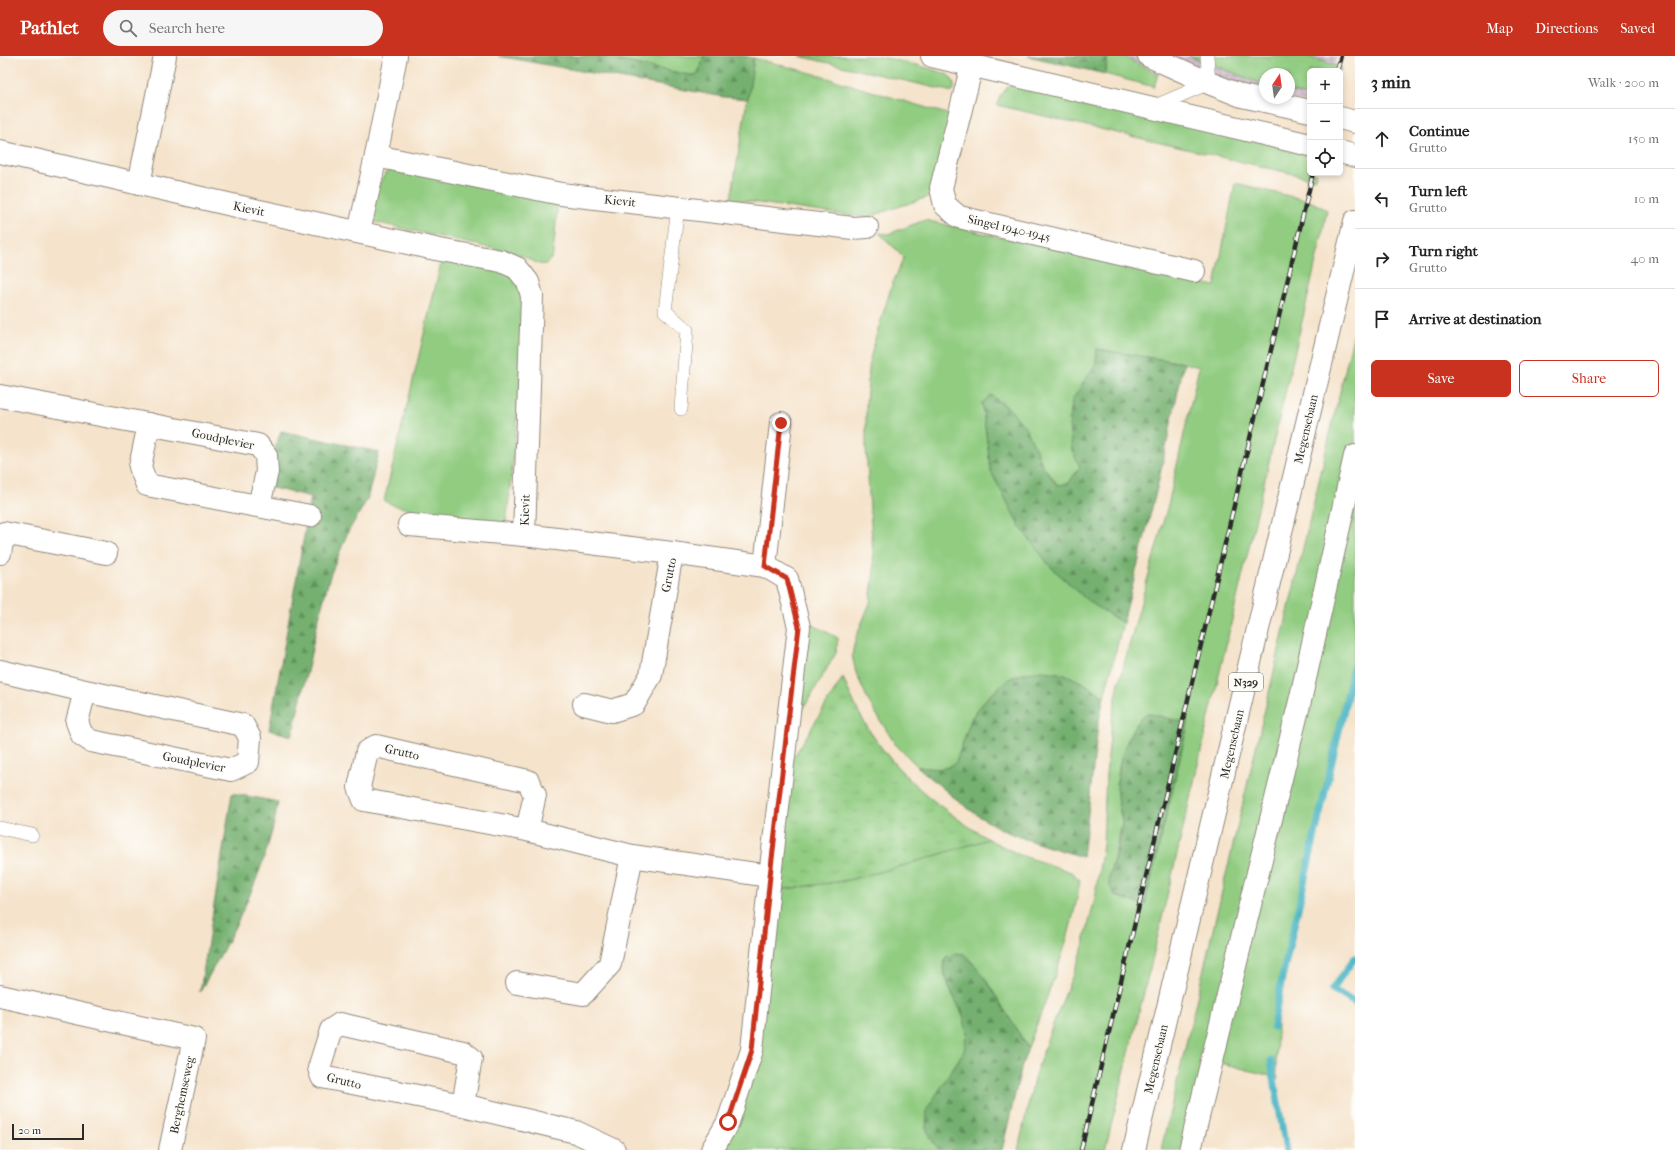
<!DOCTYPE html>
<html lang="en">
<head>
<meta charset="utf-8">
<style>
	:root { --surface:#fff; --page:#f6f6f6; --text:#222; --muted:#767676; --line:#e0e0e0; --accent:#c8321e }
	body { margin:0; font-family:"IM FELL French Canon",serif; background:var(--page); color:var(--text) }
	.controls { position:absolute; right:12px; top:12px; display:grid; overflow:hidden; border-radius:6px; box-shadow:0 2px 6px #0003 }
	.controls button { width:36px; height:36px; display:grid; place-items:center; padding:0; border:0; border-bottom:1px solid var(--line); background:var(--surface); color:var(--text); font:20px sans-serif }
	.compass { position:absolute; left:1259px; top:12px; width:36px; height:36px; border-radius:50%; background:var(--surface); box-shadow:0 2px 6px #0003; rotate:13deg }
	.scale { position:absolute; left:12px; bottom:10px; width:72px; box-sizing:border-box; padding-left:4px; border:2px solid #2b2b2b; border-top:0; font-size:11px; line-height:14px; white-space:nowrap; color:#2b2b2b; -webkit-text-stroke:3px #fdfcf7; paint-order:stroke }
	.stop { position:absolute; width:12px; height:12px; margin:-9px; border:3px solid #c8321e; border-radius:50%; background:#fff }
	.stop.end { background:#c8321e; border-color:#fff; box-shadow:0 1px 4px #0008 }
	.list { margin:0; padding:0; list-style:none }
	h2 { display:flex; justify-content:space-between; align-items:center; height:52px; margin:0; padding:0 16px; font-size:17px }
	h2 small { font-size:13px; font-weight:400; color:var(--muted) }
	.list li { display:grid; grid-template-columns:26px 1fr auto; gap:12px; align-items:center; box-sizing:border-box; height:60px; padding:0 16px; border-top:1px solid var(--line) }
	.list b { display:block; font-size:15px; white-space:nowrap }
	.list p { margin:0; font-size:13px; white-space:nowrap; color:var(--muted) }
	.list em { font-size:13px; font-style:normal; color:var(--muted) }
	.actions { display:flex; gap:8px; padding:12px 16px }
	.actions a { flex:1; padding:9px 0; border:1px solid var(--accent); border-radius:6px; text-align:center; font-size:14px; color:var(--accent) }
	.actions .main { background:var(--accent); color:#fff }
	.icon { flex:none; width:22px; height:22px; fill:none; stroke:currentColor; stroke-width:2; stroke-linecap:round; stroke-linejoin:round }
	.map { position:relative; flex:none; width:1355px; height:1094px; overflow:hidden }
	header { display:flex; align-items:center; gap:24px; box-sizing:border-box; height:56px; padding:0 20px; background:var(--accent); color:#fff }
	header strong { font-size:19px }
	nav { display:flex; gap:22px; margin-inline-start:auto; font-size:14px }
	.search { width:280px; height:36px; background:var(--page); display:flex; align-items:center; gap:10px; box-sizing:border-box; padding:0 14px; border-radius:22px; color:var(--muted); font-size:15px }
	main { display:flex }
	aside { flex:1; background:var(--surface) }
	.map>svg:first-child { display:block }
	.industrial { fill:url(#industrial-grid) }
	.grass { fill:#91cc81; stroke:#5e7c56; fill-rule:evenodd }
	.forest { fill:url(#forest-firs); stroke:#506e4d }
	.park { fill:url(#park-tufts); stroke:#5e7c56 }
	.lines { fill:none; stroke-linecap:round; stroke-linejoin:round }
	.stream { stroke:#48b5c5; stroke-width:7 }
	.lane-casing { stroke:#90877b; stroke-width:14 }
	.street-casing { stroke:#90877b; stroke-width:24 }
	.secondary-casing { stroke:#90877b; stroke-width:24 }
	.primary-casing { stroke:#90877b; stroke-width:24 }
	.lane { stroke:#fff; stroke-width:13 }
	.street { stroke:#fff; stroke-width:22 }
	.secondary { stroke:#fff; stroke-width:22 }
	.primary { stroke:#fff; stroke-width:22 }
	.rail-casing { stroke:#2b2b2b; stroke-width:4.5 }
	.rail { stroke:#fdfcf7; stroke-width:3; stroke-dasharray:9; stroke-linecap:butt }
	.route { stroke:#c8321e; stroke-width:5 }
	.labels { text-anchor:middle; stroke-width:3; stroke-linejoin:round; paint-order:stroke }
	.shield { fill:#fdfcf7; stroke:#6a6a68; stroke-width:1 }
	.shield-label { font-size:11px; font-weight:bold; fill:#2b2b2b }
	.street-label { font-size:12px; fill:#2b2b2b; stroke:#fdfcf7 }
</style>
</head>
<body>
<header>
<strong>Pathlet</strong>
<div class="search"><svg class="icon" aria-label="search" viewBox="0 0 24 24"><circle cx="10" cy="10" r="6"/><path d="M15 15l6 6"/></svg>Search here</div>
<nav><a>Map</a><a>Directions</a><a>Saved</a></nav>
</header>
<main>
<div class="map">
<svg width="1355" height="1094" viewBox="0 0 1355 1094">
	<defs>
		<pattern id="industrial-grid" width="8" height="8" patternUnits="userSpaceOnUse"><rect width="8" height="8" fill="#d1bdcb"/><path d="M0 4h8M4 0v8" fill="none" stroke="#aa9aa5"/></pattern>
		<pattern id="forest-firs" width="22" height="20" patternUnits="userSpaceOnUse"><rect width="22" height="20" fill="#74b06f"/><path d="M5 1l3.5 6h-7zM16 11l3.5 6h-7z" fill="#5f8f5b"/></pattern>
		<pattern id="park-tufts" width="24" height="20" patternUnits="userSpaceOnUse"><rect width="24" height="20" fill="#91cc81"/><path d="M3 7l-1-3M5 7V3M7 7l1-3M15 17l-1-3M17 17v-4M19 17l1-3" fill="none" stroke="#7daf70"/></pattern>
	</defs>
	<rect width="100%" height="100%" fill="#fdfcf7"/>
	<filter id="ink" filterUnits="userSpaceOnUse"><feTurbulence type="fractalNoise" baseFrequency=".025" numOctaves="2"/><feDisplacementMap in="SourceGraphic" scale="8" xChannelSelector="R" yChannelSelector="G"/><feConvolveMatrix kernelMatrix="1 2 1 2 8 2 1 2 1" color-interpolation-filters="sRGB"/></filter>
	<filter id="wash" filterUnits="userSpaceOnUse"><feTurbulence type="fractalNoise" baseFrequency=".012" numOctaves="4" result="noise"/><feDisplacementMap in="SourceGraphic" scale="16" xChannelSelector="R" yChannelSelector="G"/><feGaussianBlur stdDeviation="0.9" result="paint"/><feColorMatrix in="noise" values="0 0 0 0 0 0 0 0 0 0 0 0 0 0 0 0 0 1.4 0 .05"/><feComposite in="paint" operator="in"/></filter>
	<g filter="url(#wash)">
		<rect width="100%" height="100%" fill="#f5e3cb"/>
		<path class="industrial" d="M1111,0H1337L1333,15H1310V48L1289,42V18H1265V38L1209,27Z"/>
		<g class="grass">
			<path d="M596,0H704L700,13L696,19H689Z"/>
			<path d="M799,0C824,0 849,0 874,0C885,1 940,14 948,19C953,23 956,30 953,36Z"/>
			<path d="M1108,0H1122L1158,18L1154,31L1105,18Z"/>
			<path d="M1189,0H1306L1341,11L1340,15H1310V41L1289,35V18H1265V29Z"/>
			<path d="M754,2L811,17L967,64L949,134L868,161L836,158L731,143Z"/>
			<path d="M1013,25L1310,97V117H1316L1315,123L997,49L1000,40Z"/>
			<path d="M392,113L558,146L553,199C545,215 538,207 527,202C521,199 515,197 508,196L370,165C374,150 376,120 392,113Z"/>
			<path d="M1235,127L1310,145L1327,154L1322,180L1154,896L1105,1094H1018L1034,1023L1048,981L1081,898L1094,846L1103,789L1106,718L1112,663L1119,626L1169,445L1199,311L1184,307L1097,293L1096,307L1086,323L1072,394L1080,411L1068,428L1058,429L1043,410L1026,372L982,347L991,416L1049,509L1088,545L1123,567L1104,641L1085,628L1023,617L1009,623L987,642L972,661L956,706C946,716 931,712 918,711L895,688L869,646L856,617L852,599L856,581L870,547L874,514L866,392V347L870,303L875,283L892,229L904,201L879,177L888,178L925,164L1215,230ZM1141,661L1188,668L1145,849L1115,840L1109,822L1122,768L1117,738L1119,710L1125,690Z"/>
			<path d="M450,201L531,218L508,452L505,471L497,474L396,450L384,445L441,207Z"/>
			<path d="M1355,272V592L1278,930L1276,1013L1278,1022L1210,1004L1188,1094H1161Z"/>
			<path d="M806,565L838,582L836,597L795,667Z"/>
			<path d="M988,783L1020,799L1071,816L1080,824C1072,882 1048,937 1028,992L981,916L964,898L946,902L943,913L950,933L963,959L967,976L964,995L953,1012L935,1089L940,1094H722L777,834L844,825L902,810Z"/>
		</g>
		<g class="forest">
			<path d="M498,0H596L689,19H696L700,13L704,0H744L754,2L748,43L724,41Z"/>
			<path d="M1028,0H1108L1105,18Z"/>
			<path d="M1097,293L1184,307L1159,424L1123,567L1088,545L1049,509L1020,471L991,416L982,347L991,339L1010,353L1026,372L1043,410L1057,429L1068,428L1080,411L1072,394L1069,371L1072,344L1096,307Z"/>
			<path d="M281,375L379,396L367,444L348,476L330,520L317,569L309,607L292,680L269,674L311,441L268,431L276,389Z"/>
			<path d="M1043,615L1065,618L1085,628L1104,641L1098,669L1083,801C1056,793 1030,786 1005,775C973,760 945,734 918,711C931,712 946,716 956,706L972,661L987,642L1009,623L1023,617Z"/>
			<path d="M1147,657L1188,667L1145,849C1128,844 1109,844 1109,822C1113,807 1121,783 1122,768C1123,758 1117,748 1117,738C1116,713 1127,672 1147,657Z"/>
			<path d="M232,737L278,746C267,815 233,877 200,936Z"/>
			<path d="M956,897L964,898L981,916L1028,992L1021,1013L1002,1094H940L935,1089L926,1072L927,1053L964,995L967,976L963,959L950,933L943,913L946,901Z"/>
		</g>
		<path class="park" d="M843,621C847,633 853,644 858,655C889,713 933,748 988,783L902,810L844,825L777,834L790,707Z"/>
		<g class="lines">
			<g class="stream">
				<path d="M1355,902L1332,933L1355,947"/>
				<path d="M1273,971L1282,922L1355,606"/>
				<path d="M1271,1005L1286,1094"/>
			</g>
		</g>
	</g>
	<g filter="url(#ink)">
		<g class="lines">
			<defs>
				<g id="lane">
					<path d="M1153,51L1209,27L1207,0"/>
					<path d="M678,151L665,255L687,274L681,353"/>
					<path d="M0,772L32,779"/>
				</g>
				<g id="street">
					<path d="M972,9L941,132L945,149L959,161L1194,215"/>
					<path d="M0,96L232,149L440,194L501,205L517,212L528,226L532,240L524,479"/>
					<path d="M376,100L561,138L853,172L867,171"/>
					<path d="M139,128L165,0"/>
					<path d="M359,176L376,100L396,0"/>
					<path d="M0,340L258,389L266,399L267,416L259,449"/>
					<path d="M149,368L140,411L147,429L310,460"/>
					<path d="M409,469L524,479L672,497"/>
					<path d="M0,497L4,477L106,497"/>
					<path d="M765,510L781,367"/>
					<path d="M0,615L85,635L243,669L250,682L248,706L231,714L91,685L82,679L77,666L85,635"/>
					<path d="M584,648L612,655L634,648L651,619L672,497L765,510L787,523L799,571L770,820L752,994L728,1066L712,1094"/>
					<path d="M527,774L535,739L528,725L376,690L367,696L359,731L364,744L527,774L632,800L770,820"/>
					<path d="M517,927L583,938L610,908L632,800"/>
					<path d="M0,940L194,983L170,1094"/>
					<path d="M463,1049L471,1002L463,996L340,968L331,974L319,1012L322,1021L463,1049L576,1076L614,1094"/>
				</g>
				<g id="secondary">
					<path d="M932,0L1310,89"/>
					<path d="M1149,0L1209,27L1242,40L1310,55"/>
					<path d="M1340,62L1355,66"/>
					<path d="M1340,96L1355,100"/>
				</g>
				<g id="primary">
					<path d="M1134,1094L1355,165"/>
					<path d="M1190,1094L1300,645L1355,400"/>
				</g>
			</defs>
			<use href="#lane" class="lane-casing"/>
			<use href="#street" class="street-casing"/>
			<use href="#secondary" class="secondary-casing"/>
			<use href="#primary" class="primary-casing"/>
			<use href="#lane" class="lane"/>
			<use href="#street" class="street"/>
			<use href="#secondary" class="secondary"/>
			<use href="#primary" class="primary"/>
			<defs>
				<g id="rail">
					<path d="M1337,15L1341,0"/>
					<path d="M1081,1094L1313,117"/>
				</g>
			</defs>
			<use href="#rail" class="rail-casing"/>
			<use href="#rail" class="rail"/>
		</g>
	</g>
	<g class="lines" filter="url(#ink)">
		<path class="route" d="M728,1066L752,994L770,820L799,571L787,523L765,510L781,367"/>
	</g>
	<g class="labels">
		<rect class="shield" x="1229" y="617" width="34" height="18" rx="3"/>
		<g class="shield-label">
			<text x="1246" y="630">N329</text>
		</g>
		<g class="street-label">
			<text transform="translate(620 145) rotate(6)" y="4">Kievit</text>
			<text transform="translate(249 153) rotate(12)" y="4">Kievit</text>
			<text transform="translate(1009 172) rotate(13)" y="4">Singel 1940-1945</text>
			<text transform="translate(1306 373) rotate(-77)" y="4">Megensebaan</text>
			<text transform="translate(223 383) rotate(12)" y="4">Goudplevier</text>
			<text transform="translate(525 454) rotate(-88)" y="4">Kievit</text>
			<text transform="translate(669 519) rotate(-78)" y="4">Grutto</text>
			<text transform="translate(1232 688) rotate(-77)" y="4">Megensebaan</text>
			<text transform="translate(402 696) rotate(13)" y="4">Grutto</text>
			<text transform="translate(194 706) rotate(11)" y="4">Goudplevier</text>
			<text transform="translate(1156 1003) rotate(-77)" y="4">Megensebaan</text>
			<text transform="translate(344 1025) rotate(14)" y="4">Grutto</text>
			<text transform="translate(182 1039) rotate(-78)" y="4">Berghemseweg</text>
		</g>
	</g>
</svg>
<div class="controls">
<button>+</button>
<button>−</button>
<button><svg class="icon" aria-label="locate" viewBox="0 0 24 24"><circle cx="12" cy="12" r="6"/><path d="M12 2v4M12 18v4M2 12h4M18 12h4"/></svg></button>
</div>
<svg class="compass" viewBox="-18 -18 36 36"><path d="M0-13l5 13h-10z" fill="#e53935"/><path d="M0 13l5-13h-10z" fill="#767676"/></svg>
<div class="scale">20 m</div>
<div class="stop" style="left:728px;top:1066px"></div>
<div class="stop end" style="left:781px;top:367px"></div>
</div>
<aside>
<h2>3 min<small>Walk · 200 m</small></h2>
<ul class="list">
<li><svg class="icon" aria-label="ahead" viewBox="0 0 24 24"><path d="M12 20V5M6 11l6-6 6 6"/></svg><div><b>Continue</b><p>Grutto</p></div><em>150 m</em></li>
<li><svg class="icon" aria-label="left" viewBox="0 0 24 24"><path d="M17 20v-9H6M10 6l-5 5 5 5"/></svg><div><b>Turn left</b><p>Grutto</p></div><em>10 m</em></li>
<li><svg class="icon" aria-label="right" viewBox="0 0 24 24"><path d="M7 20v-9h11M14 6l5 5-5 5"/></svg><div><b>Turn right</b><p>Grutto</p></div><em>40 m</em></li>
<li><svg class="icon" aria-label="arrive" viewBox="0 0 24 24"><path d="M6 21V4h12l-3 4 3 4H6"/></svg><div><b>Arrive at destination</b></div></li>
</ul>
<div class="actions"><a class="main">Save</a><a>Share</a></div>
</aside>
</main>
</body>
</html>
